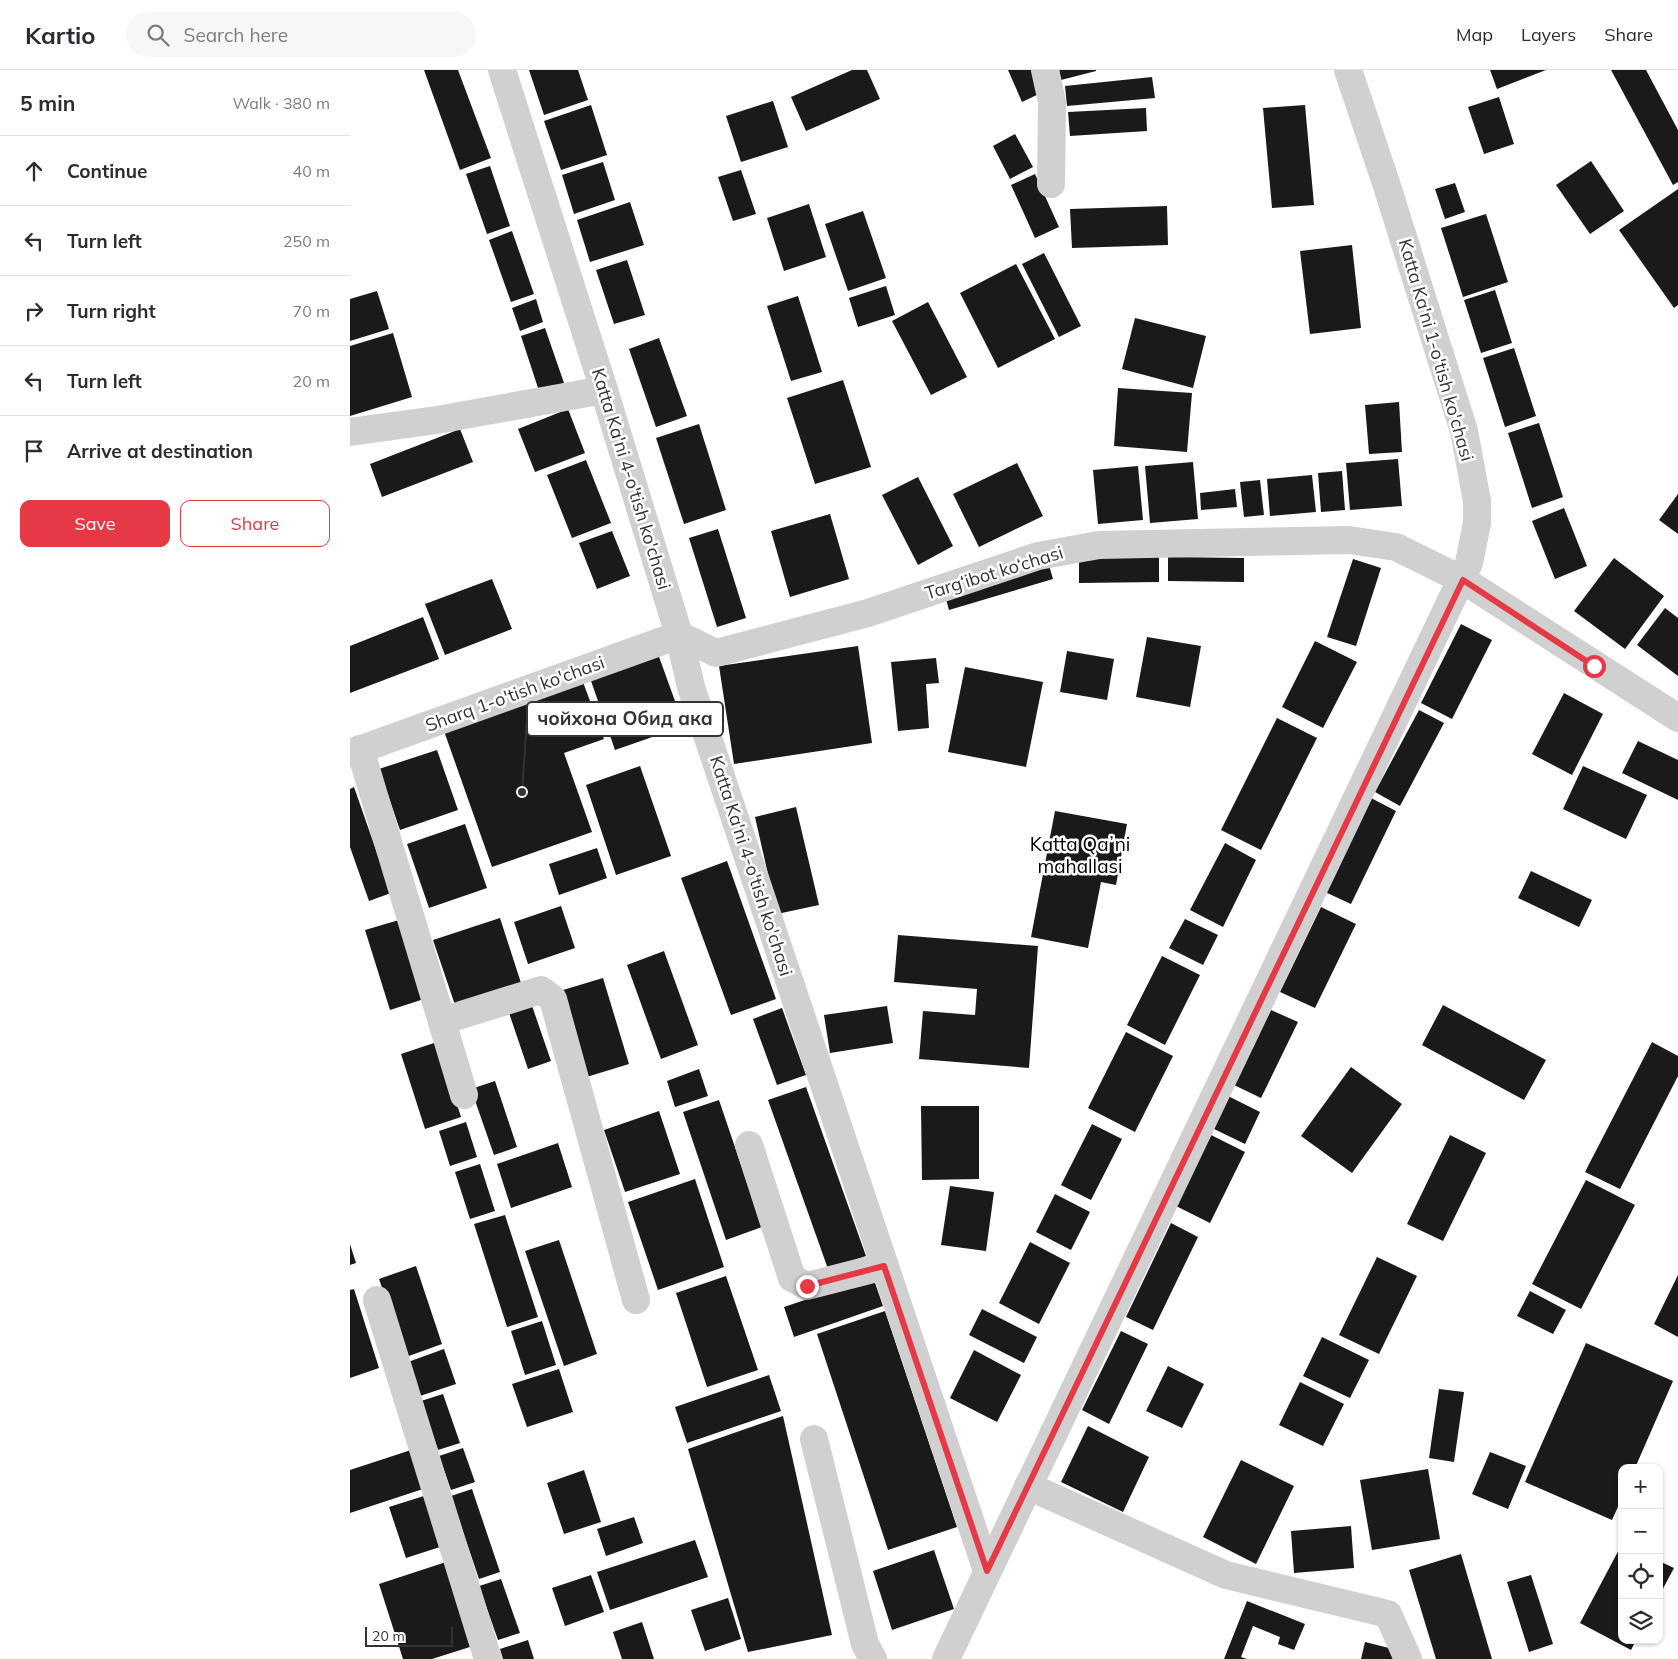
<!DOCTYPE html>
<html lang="en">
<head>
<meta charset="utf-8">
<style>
	:root { --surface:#fff; --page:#f7f7f7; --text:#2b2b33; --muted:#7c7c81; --line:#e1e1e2; --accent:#e63946 }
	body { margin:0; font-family:Mulish,sans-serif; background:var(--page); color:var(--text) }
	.controls { position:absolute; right:15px; bottom:15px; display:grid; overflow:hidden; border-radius:10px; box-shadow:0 1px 4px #0004 }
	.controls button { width:45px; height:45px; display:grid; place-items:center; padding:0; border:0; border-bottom:1px solid var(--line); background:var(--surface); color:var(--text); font:25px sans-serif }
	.scale { position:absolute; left:15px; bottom:12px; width:88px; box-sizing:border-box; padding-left:5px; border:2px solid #333; border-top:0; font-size:14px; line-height:18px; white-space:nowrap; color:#333; -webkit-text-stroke:4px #fff; paint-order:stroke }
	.stop { position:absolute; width:15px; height:15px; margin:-11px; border:4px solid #e63946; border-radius:50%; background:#fff }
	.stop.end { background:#e63946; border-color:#fff; box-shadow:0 1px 5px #0008 }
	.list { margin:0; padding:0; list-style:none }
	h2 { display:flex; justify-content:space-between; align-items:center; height:65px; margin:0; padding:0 20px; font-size:21px }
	h2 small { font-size:16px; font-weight:400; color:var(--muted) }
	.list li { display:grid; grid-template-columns:32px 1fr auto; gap:15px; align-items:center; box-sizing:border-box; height:70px; padding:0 20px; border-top:1px solid var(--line) }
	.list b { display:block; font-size:19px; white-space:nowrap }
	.list em { font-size:16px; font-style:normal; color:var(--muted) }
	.actions { display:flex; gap:10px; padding:15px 20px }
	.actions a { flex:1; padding:11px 0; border:1px solid var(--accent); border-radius:10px; text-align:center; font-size:18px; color:var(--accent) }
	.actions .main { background:var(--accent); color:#fff }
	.icon { flex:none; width:28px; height:28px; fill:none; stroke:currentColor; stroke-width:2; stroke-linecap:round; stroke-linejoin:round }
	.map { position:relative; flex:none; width:1328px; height:1589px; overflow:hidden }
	header { display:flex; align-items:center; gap:30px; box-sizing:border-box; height:70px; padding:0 25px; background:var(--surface); border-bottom:1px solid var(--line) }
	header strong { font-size:24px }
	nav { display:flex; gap:28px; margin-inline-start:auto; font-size:18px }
	.search { width:350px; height:45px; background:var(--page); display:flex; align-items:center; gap:12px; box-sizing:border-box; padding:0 18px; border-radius:28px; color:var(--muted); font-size:19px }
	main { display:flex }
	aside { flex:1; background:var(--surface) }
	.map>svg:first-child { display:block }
	.building { fill:#1a1a1a }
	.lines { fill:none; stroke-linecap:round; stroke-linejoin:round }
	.minor { stroke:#d0d0d0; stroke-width:28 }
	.route { stroke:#e63946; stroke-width:6 }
	.labels { text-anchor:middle; stroke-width:5; stroke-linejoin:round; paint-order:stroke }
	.street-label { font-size:18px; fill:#333; stroke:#fff }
	.neighbourhood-label { font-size:19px; fill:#000; stroke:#fff }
	.leader { fill:none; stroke:#333; stroke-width:2 }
	.callout-dot { fill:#333; stroke:#fff; stroke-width:2 }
	.callout { fill:#fff; stroke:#333; stroke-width:2 }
	.callout-label { font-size:19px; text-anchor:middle; font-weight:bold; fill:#333 }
</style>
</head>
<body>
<header>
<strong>Kartio</strong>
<div class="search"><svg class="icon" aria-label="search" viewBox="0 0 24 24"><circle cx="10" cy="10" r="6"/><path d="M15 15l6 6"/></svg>Search here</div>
<nav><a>Map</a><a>Layers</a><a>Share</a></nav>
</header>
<main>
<aside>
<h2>5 min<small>Walk · 380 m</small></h2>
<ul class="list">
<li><svg class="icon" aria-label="ahead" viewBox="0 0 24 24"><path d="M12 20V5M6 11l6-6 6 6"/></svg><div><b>Continue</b></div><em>40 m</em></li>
<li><svg class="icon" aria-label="left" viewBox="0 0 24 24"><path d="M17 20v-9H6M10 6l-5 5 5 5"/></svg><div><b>Turn left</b></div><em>250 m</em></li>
<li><svg class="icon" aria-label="right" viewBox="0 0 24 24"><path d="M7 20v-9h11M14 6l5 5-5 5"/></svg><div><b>Turn right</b></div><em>70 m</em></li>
<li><svg class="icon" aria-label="left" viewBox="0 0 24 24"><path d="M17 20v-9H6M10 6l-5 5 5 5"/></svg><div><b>Turn left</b></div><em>20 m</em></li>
<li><svg class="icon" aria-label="arrive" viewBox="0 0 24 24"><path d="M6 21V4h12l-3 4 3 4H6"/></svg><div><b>Arrive at destination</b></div></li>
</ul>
<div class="actions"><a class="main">Save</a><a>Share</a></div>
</aside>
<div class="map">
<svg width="1328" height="1589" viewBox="0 0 1328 1589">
	<rect width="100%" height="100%" fill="#fff"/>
	<g class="building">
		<path d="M74,0H108L141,88L110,100Z"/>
		<path d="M179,0H228L238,30L194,45Z"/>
		<path d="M502,0H517L530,29L456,61L441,27Z"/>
		<path d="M658,0H681L691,23L672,32Z"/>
		<path d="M709,0H746V1L711,10Z"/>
		<path d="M1140,0H1196L1147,19Z"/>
		<path d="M1261,0H1296L1328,60V112L1323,115Z"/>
		<path d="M802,7L805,28L717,36L715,16Z"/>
		<path d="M1149,27L1164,74L1134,84L1118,37Z"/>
		<path d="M423,31L438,77L391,92L376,46Z"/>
		<path d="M241,35L257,85L211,100L194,51Z"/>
		<path d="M955,35L964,135L922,138L913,38Z"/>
		<path d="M796,38L797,61L720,66L718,42Z"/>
		<path d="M665,64L683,97L660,109L643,76Z"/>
		<path d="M1241,91L1274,141L1240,164L1206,115Z"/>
		<path d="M253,92L265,130L224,144L212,105Z"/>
		<path d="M140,96L160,156L137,164L116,104Z"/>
		<path d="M391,100L406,144L383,151L368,107Z"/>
		<path d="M685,104L709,157L685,168L661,115Z"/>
		<path d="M1105,113L1115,142L1095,149L1085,119Z"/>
		<path d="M1328,119V235L1324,238L1269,160Z"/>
		<path d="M280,132L294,175L240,192L227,150Z"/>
		<path d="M459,134L476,187L434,201L417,148Z"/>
		<path d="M817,136L818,175L722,178L720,139Z"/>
		<path d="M513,141L536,208L498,221L475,154Z"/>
		<path d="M1136,144L1158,212L1113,227L1091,158Z"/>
		<path d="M162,161L184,224L161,232L139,170Z"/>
		<path d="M1002,175L1011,258L960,264L950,181Z"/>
		<path d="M694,183L731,256L709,267L672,194Z"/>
		<path d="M277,190L295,245L264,254L246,200Z"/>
		<path d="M666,194L705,269L648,298L610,223Z"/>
		<path d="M536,216L545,245L508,257L499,228Z"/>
		<path d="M1145,220L1162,273L1131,283L1114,230Z"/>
		<path d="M27,221L39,259L0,271V229Z"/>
		<path d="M448,226L472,302L441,311L417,236Z"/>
		<path d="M186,229L193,252L170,261L162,238Z"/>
		<path d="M578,232L617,307L581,325L542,251Z"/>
		<path d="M785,248L856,266L843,318L772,299Z"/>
		<path d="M195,258L214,313L189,321L171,266Z"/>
		<path d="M43,263L62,327L0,346V276Z"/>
		<path d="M309,268L337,346L306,357L279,279Z"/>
		<path d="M1164,278L1186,346L1155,357L1133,288Z"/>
		<path d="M493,310L521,397L465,414L437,328Z"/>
		<path d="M768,318L842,323L837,382L764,376Z"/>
		<path d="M1049,332L1052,382L1019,384L1015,335Z"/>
		<path d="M218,339L235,383L185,402L168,359Z"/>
		<path d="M1189,353L1213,427L1182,438L1158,363Z"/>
		<path d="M349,354L376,440L334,454L306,368Z"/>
		<path d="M110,359L123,392L32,427L20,394Z"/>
		<path d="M1048,389L1052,436L1000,440L996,393Z"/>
		<path d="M236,390L261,453L222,468L197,405Z"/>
		<path d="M843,392L848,449L800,453L795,396Z"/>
		<path d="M667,393L693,446L629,477L603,424Z"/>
		<path d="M788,396L793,450L748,454L743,400Z"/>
		<path d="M992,401L995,440L971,442L968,403Z"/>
		<path d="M962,405L966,442L920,446L917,409Z"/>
		<path d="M568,407L603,476L568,495L532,425Z"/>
		<path d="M910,410L914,445L894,447L890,412Z"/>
		<path d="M885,419L887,437L851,440L850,423Z"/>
		<path d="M1328,424V464L1309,450Z"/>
		<path d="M1214,438L1237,496L1205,509L1182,451Z"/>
		<path d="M480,444L499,509L440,527L421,461Z"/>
		<path d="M368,459L396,548L367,557L339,468Z"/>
		<path d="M262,461L280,506L247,519L229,473Z"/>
		<path d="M809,486V512L729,513V487Z"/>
		<path d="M818,487L894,488V512L818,511Z"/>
		<path d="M1264,488L1314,526L1275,579L1224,541Z"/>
		<path d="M1003,489L1031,498L1006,576L977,567Z"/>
		<path d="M698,492L703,509L599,540L594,522Z"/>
		<path d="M142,509L162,559L95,585L75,534Z"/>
		<path d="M1315,538L1328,548V606L1287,575Z"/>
		<path d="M73,547L89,589L0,623V576Z"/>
		<path d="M1111,554L1142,570L1102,649L1071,633Z"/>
		<path d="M797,567L851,576L840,637L786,627Z"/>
		<path d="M965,571L1007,592L973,658L932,637Z"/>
		<path d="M508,576L522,673L384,694L369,596Z"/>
		<path d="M717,581L764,589L757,630L710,622Z"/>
		<path d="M308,584L334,656L265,680L240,608Z"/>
		<path d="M586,588L589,613L576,614L579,658L548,661L541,592Z"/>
		<path d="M615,597L693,612L676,697L598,682Z"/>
		<path d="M233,612L254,669L214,683L242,762L142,797L94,661Z"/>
		<path d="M1214,623L1253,644L1222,705L1182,684Z"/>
		<path d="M1069,640L1094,653L1050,736L1025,722Z"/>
		<path d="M927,648L967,668L911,780L871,760Z"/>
		<path d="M1288,671L1328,690V730L1272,703Z"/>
		<path d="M87,680L108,740L50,760L29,699Z"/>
		<path d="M290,696L321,786L266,805L236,715Z"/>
		<path d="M1233,696L1297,725L1276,769L1213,739Z"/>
		<path d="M4,717L41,823L19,831L0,777V719Z"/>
		<path d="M1021,728L1046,741L1001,834L975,822Z"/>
		<path d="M446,737L469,835L427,844L405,747Z"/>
		<path d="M705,741L777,754L766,815L751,812L738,878L681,867Z"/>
		<path d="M115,754L137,818L79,838L57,774Z"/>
		<path d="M875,773L906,790L873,857L840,840Z"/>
		<path d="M247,778L257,808L209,825L199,794Z"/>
		<path d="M377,791L426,929L381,945L331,808Z"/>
		<path d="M1181,801L1242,830L1229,857L1168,828Z"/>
		<path d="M211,836L225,878L178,894L164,852Z"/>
		<path d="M971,837L1006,854L965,938L930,922Z"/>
		<path d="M150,848L172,916L106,938L83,870Z"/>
		<path d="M835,849L868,865L853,895L819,878Z"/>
		<path d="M49,850L74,929L40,940L15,860Z"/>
		<path d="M548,865L688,876L679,998L569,989L573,941L625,945L627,919L544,912Z"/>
		<path d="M314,881L348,975L311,989L277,895Z"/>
		<path d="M812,886L850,905L815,975L777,955Z"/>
		<path d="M253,908L279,994L230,1009L203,923Z"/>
		<path d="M180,930L201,991L178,999L157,937Z"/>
		<path d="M1093,935L1196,990L1174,1030L1072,975Z"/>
		<path d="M537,936L543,973L480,983L474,945Z"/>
		<path d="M432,938L456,1005L427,1015L403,949Z"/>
		<path d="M921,940L948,952L911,1028L884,1015Z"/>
		<path d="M776,962L823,986L785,1062L738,1038Z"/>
		<path d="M87,972L111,1047L75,1059L51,984Z"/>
		<path d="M1302,972L1328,986V1006L1270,1119L1235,1102Z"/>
		<path d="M1001,997L1052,1034L1002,1103L951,1066Z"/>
		<path d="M349,999L358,1026L325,1037L317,1011Z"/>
		<path d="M145,1011L167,1077L144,1085L121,1019Z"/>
		<path d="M456,1017L516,1186L478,1199L418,1030Z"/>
		<path d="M878,1026L910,1042L895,1074L862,1058Z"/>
		<path d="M369,1030L412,1157L376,1170L333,1042Z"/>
		<path d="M571,1036H629V1109L572,1110Z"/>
		<path d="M309,1041L330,1104L275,1122L254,1060Z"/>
		<path d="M116,1052L127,1087L100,1096L89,1061Z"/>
		<path d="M742,1054L772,1069L741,1130L711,1115Z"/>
		<path d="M859,1064L895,1082L860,1153L824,1135Z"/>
		<path d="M1100,1065L1136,1083L1093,1171L1057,1154Z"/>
		<path d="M208,1073L222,1117L161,1138L147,1094Z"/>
		<path d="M130,1094L145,1141L120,1149L105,1102Z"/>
		<path d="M345,1109L374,1197L308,1220L278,1132Z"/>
		<path d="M1236,1110L1285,1135L1231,1239L1182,1214Z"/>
		<path d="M600,1116L644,1122L636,1181L591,1175Z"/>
		<path d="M705,1124L740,1142L721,1180L686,1162Z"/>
		<path d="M155,1145L188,1247L157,1257L124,1154Z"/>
		<path d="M821,1153L848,1167L803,1260L776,1247Z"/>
		<path d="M209,1170L247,1284L214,1296L175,1181Z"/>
		<path d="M680,1172L720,1193L689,1254L649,1233Z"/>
		<path d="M0,1174L6,1193L0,1195Z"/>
		<path d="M1027,1187L1067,1206L1029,1284L989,1265Z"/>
		<path d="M66,1196L92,1274L56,1287L29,1209Z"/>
		<path d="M1328,1205V1267L1304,1254Z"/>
		<path d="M376,1206L408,1300L357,1317L326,1223Z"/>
		<path d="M523,1207L533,1236L444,1267L434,1237Z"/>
		<path d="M4,1219L29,1298L0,1308V1220Z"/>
		<path d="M1180,1221L1216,1240L1203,1264L1167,1246Z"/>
		<path d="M632,1239L687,1267L674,1293L619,1265Z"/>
		<path d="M535,1241L607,1457L538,1480L467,1264Z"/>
		<path d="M192,1251L206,1295L175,1305L161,1261Z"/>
		<path d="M771,1261L798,1274L759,1354L732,1340Z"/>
		<path d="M972,1267L1019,1290L1000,1328L953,1306Z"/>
		<path d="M1236,1273L1323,1311L1285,1398H1272V1428L1262,1450L1175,1412Z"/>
		<path d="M94,1279L106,1314L70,1326L58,1292Z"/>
		<path d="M624,1280L671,1305L647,1352L600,1328Z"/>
		<path d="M818,1296L854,1314L832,1358L796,1341Z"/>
		<path d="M209,1299L223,1342L177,1357L162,1314Z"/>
		<path d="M419,1305L431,1341L337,1373L325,1337Z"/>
		<path d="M950,1312L994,1334L973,1376L929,1355Z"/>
		<path d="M1089,1319L1114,1322L1104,1392L1079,1388Z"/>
		<path d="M93,1324L110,1373L88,1380L71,1331Z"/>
		<path d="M433,1346L482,1565L398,1582L338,1379Z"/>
		<path d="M738,1356L799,1387L773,1442L711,1412Z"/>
		<path d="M113,1378L125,1412L101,1420L89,1386Z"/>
		<path d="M61,1380L73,1419L0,1443V1400Z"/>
		<path d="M1140,1382L1176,1396L1158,1439L1122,1424Z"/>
		<path d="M891,1390L944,1416L906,1494L853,1467Z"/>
		<path d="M1078,1399L1090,1469L1022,1480L1010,1410Z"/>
		<path d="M234,1400L251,1452L214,1464L197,1413Z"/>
		<path d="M122,1419L150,1502L129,1509L101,1426Z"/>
		<path d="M77,1425L93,1476L56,1488L39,1437Z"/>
		<path d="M284,1447L293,1473L256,1486L247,1459Z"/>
		<path d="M1001,1456L1004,1498L944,1503L941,1461Z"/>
		<path d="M345,1470L358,1507L260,1540L247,1502Z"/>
		<path d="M1272,1474V1570H1286L1281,1580L1230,1553Z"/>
		<path d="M584,1480L604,1539L542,1560L523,1501Z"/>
		<path d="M1111,1484L1142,1589H1086L1059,1500Z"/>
		<path d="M1309,1491L1324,1498L1309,1526Z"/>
		<path d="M96,1492L123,1576L82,1589H53L29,1514Z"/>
		<path d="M241,1505L254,1542L215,1556L202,1518Z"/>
		<path d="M1181,1505L1203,1574L1179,1582L1157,1512Z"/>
		<path d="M151,1509L170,1563L148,1570L129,1516Z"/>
		<path d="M378,1528L391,1569L355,1581L341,1540Z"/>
		<path d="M897,1531L955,1554L944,1580L928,1574L930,1567L903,1556L891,1587L897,1589H874Z"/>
		<path d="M292,1552L304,1589H272L263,1562Z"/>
		<path d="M178,1570L184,1589H153L150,1579Z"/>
		<path d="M1015,1572L1039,1578L1043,1589H1011Z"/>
	</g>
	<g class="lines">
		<g class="minor">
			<path d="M152,0L254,320L329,565L341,617L637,1501"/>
			<path d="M695,0L702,32L701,114"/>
			<path d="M0,362L87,350L254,320"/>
			<path d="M10,679L114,1025"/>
			<path d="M0,683L329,565L366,583L518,543L688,486L721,480L749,475L999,470L1046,477L1113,510L1328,648"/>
			<path d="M92,951L191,920L203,929L286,1230"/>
			<path d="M399,1075L442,1208L457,1216L535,1196"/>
			<path d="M27,1230L138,1589"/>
			<path d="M464,1369L515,1574L523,1589"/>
			<path d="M678,1416L876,1505L1038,1544L1058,1589"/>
			<path d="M596,1589L1119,493L1127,453V431L1114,361L1036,113L998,0"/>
		</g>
	</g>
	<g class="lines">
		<path class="route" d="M457,1216L534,1196L637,1501L1113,510L1244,596"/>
	</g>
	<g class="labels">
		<g class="street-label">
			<text transform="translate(1086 280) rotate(74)" y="6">Katta Ka'ni 1-o'tish ko'chasi</text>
			<text transform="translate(281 409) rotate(73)" y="6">Katta Ka'ni 4-o'tish ko'chasi</text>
			<text transform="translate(644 503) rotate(-17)" y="6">Targ‘ibot ko‘chasi</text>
			<text transform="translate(165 624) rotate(-20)" y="6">Sharq 1-o'tish ko'chasi</text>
			<text transform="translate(401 796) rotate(72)" y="6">Katta Ka'ni 4-o'tish ko'chasi</text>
		</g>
		<g class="neighbourhood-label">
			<text x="730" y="781">Katta Qaʼni<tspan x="730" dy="22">mahallasi</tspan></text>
		</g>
	</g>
	<path class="leader" d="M172 722L177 649"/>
	<circle class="callout-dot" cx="172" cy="722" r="5"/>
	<rect class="callout" x="177" y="632" width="196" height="34" rx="5"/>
	<g class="callout-label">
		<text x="275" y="655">чойхона Обид ака</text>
	</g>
</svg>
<div class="controls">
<button>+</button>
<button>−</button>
<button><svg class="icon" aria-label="locate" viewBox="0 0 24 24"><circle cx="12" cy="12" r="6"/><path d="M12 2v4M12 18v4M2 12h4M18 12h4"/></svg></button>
<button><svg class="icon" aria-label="layers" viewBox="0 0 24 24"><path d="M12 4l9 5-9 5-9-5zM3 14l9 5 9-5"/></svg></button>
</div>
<div class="scale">20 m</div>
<div class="stop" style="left:1244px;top:596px"></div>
<div class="stop end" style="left:457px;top:1216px"></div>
</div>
</main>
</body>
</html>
